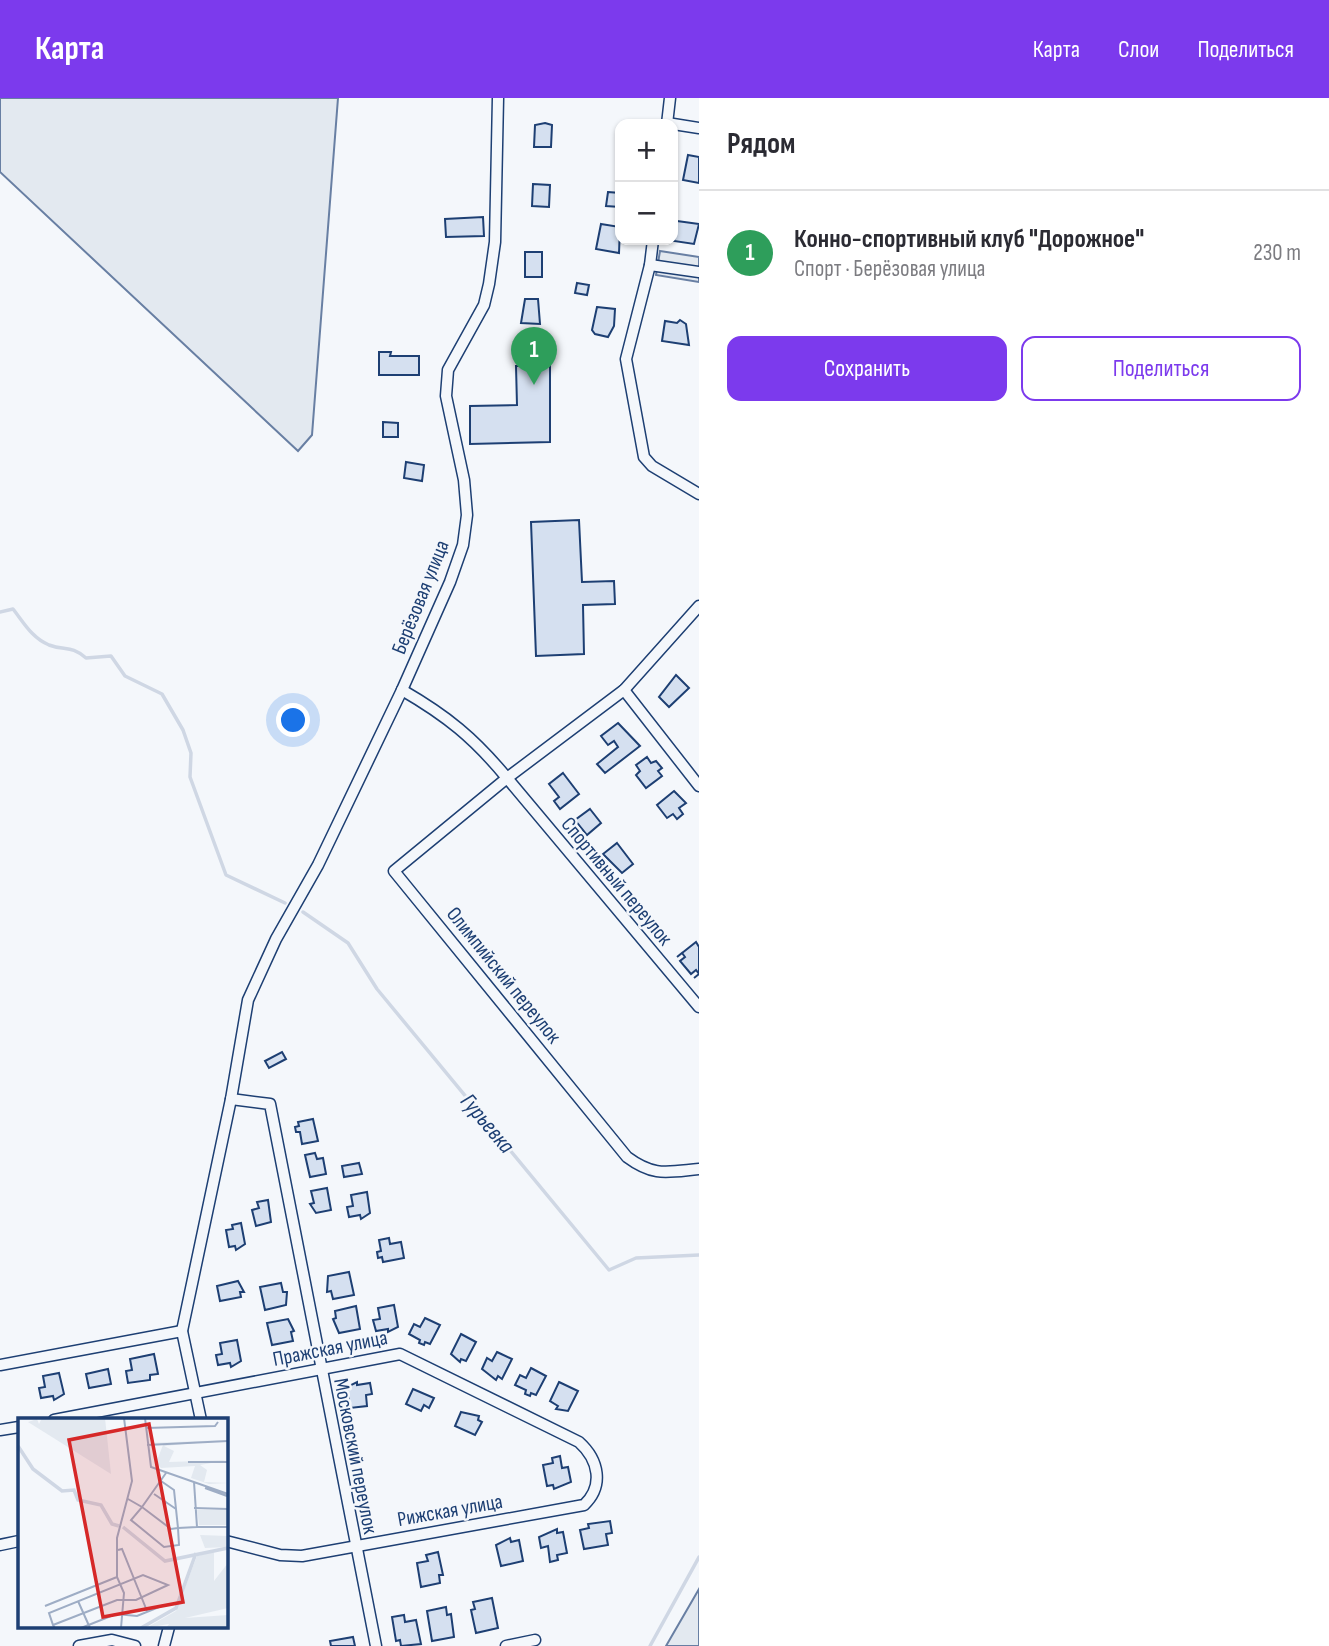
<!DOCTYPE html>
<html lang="ru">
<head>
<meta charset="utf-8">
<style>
	:root { --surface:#fff; --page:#f2f2f3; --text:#2b2b33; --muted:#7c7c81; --line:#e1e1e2; --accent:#7c3aed }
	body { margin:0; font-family:"Sofia Sans Condensed",sans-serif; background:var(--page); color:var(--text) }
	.controls { position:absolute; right:21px; top:21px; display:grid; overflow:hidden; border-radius:14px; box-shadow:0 2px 5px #0004 }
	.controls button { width:63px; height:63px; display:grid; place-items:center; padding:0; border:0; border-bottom:2px solid var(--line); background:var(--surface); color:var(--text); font:35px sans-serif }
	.you { position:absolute; left:294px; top:623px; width:24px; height:24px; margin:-18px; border:5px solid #fff; border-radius:50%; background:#1a73e8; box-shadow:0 0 0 10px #1a73e833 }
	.badge { display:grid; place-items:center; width:46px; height:46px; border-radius:50%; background:var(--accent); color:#fff; font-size:23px; font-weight:700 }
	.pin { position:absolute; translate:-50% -58px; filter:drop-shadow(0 2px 4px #0008) }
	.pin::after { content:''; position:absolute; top:37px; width:24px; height:21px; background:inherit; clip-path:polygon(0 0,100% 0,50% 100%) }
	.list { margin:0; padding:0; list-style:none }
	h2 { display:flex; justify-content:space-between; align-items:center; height:91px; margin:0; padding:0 28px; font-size:30px }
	h2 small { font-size:23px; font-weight:400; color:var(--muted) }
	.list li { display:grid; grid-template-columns:46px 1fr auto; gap:21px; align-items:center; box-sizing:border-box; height:126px; padding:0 28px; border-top:2px solid var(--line) }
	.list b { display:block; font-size:26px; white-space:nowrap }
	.list p { margin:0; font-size:23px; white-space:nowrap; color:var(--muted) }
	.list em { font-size:23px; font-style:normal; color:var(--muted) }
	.actions { display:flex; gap:14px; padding:21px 28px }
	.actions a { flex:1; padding:16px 0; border:2px solid var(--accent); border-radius:14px; text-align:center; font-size:24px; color:var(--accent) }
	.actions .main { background:var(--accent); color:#fff }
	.map { position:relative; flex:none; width:699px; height:1548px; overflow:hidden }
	header { display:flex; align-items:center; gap:42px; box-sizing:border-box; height:98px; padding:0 35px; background:var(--accent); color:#fff }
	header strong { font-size:33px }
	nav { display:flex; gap:38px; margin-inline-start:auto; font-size:24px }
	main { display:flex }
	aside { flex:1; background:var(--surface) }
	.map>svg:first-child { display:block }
	.green { fill:#e3e9f0; stroke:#687fa3; stroke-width:2 }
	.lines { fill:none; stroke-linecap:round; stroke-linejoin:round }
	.stream { stroke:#cfd7e4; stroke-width:3.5 }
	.building { fill:#d5e0f0; stroke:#1d3f73; stroke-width:2 }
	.minor-casing { stroke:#1d3f73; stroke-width:13 }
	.minor { stroke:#f4f7fb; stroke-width:10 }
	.labels { text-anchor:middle; stroke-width:5; stroke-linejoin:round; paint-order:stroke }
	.street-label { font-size:21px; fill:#1d3f73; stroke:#f4f7fb }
	.water-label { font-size:23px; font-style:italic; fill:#1d3f73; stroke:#f4f7fb }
	.inset-river { fill:none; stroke:#cfd7e4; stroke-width:3.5 }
	.inset-road { fill:none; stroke:#9eadc5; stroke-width:2 }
	.view { fill:#d62828; fill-opacity:0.15; stroke:#d62828; stroke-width:3.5 }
	.inset-edge { fill:none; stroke:#1d3f73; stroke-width:3.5 }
</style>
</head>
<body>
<header>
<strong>Карта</strong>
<nav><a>Карта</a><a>Слои</a><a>Поделиться</a></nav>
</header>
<main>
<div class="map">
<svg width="699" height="1548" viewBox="0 0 699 1548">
	<rect width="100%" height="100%" fill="#f4f7fb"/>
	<g class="green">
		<path d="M0,0H338L312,337L298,353L0,74Z"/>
		<path d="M660,153L699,159V184L656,177Z"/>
		<path d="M699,1491V1548H666Z"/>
	</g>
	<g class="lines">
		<g class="stream">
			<path d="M0,514L13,511C24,525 32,540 49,547C65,553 71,547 86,560L111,558L125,578L162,596L183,632L191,655L190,679L226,777L285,805"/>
			<path d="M303,814L348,845L377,891L609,1172L636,1160L699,1157"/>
			<path d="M650,1548L699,1459"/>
		</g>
	</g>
	<g class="building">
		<path d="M545,25L552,27L551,49H534L535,27Z"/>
		<path d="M688,57L699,59V85L683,82Z"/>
		<path d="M533,86L550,87L549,109L532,108Z"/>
		<path d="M608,94L620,95V109L606,108Z"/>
		<path d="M483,119L484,138L446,139L445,121Z"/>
		<path d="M677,123L699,126L694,146L674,143Z"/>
		<path d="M601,126L620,129L619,155L596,151Z"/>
		<rect x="525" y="154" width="17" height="25"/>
		<path d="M577,185L589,187L587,197L575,195Z"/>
		<path d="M525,201H538L540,226L521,225Z"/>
		<path d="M597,209L615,211L614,228L608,239L595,236L592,232Z"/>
		<path d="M680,222L686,226L689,247L662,243L665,223L677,225Z"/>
		<path d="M379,254H391L390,258H419V277H379Z"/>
		<path d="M550,267V344L470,346V308L517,307L516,268Z"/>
		<path d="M383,324L398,325V339H383Z"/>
		<path d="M406,364L424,367L422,383L404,380Z"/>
		<path d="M579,422L582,484L614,483L615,506L583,507L584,556L536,558L531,424Z"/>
		<path d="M676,577L689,590L669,609L659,599Z"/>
		<path d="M618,625L640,648L605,675L597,666L618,649L614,643L608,647L601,638Z"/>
		<path d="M647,659L651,665L656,663L662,670L658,673L662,678L646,690L636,677L640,673L636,667Z"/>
		<path d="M563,675L579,696L560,711L554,703L559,699L549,686Z"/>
		<path d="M674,693L686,705L679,710L683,716L677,721L673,716L667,720L657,707Z"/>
		<path d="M590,711L601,725L587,737L575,722Z"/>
		<path d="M617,745L633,766L622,775L603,756Z"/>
		<path d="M696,844L699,849V876L694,880L699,876L696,872L691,876L680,863L685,859L682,855L677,859Z"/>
		<path d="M282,954L286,961L269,970L265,963Z"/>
		<path d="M313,1021L318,1043L302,1046L300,1034H296L295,1029L299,1028L298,1024Z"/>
		<path d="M315,1055L317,1061L323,1060L326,1076L310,1079L305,1057Z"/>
		<path d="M359,1065L362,1076L344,1079L342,1068Z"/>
		<path d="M327,1090L331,1112L316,1115L310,1106L314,1105L311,1093Z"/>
		<path d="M367,1094L370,1115L361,1121L360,1117L349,1119L347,1109L353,1108L351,1097Z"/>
		<path d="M268,1102L271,1124L256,1128L252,1112L259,1110L257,1104Z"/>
		<path d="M241,1125L245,1146L236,1152L235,1148L229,1149L226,1132L233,1131L232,1127Z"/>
		<path d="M389,1140L390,1146L401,1144L404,1160L383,1164L382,1159L378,1160L377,1154L381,1153L379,1142Z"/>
		<path d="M349,1174L354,1197L333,1201L331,1193L327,1194L328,1178Z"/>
		<path d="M238,1183L244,1194H240L241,1199L220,1203L217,1188Z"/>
		<path d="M281,1185L283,1194H287L286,1207L265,1212L260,1189Z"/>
		<path d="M394,1207L398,1229L388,1234V1231L376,1233L373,1222L380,1221L378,1210Z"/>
		<path d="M356,1208L360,1231L339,1235L333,1221L336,1220L335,1213Z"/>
		<path d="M425,1220L440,1227L430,1246L425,1244L424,1247L419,1245L420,1242L409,1236L414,1226L420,1229Z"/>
		<path d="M288,1221L294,1233L291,1234L293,1243L272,1247L267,1225Z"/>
		<path d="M461,1236L476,1244L466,1263L461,1261L460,1264L451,1256Z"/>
		<path d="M237,1242L241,1263L231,1269L230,1265L218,1267L216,1257L222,1256L220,1245Z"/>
		<path d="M497,1254L512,1261L502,1281L498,1278L496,1282L482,1271L487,1260L492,1263Z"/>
		<path d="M154,1256L158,1276L150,1277V1282L128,1285L126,1273L132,1272L130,1261Z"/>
		<path d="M531,1270L546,1278L536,1297L531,1295L530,1298L525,1296L526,1292L515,1287L520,1277L526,1280Z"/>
		<path d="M108,1271L111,1286L89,1290L86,1276Z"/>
		<path d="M59,1275L64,1296L54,1302L53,1298L41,1300L39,1290L45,1289L43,1278Z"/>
		<path d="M357,1284V1287L370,1285L372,1296L366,1297L367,1308L350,1310L347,1289Z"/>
		<path d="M559,1284L578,1293L568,1313L556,1311L558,1308L550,1303Z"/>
		<path d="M413,1291L434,1300L429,1310L424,1307L421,1313L406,1306Z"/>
		<path d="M461,1314L479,1318L478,1322L482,1324L475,1337L455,1328Z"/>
		<path d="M560,1358L562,1370L568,1369L571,1384L554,1391L553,1387L547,1388L543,1367L553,1365L552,1360Z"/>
		<path d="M610,1423L612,1435L606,1436L608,1447L584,1451L580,1432L589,1430L588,1426Z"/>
		<path d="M557,1431V1435L563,1434L567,1455L557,1457L558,1462L550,1464L548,1448L541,1450L539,1439Z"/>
		<path d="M510,1440L511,1444L519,1442L523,1463L501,1468L496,1447Z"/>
		<path d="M438,1454L443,1477H439L440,1485L421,1489L417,1465L428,1463L426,1457Z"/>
		<path d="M492,1500L498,1530L476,1535L471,1512L475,1511L473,1504Z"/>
		<path d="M446,1509L447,1517L451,1516L454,1539L432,1543L427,1513Z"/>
		<path d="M404,1517L405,1524L416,1522L421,1546L401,1548L400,1542L396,1543L392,1519Z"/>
		<path d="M353,1539L355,1548H331L330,1543Z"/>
	</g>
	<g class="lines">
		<defs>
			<g id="minor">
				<path d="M667,25L699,30"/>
				<path d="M667,26L670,0"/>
				<path d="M653,142L650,167L626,261L644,359L652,368L699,396"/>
				<path d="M650,167L699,174"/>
				<path d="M402,592C447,618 474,640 507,680L624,592L699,508"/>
				<path d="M624,592L699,688"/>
				<path d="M699,909L507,680L394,773L627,1059C654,1079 667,1074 699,1071"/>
				<path d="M231,1001L270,1006L376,1548"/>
				<path d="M0,1267L182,1233"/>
				<path d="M54,1322L400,1256L579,1344C599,1362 604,1388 584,1407L302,1458L280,1457L226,1443"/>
				<path d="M201,1322L182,1233L231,1001L248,902L276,841L318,767L402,592L450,484L463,447L467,417L464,382L446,298L448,272L484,207L489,186L495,144L498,0"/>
				<path d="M0,1332L19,1329"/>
				<path d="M0,1447L19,1443"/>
				<path d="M79,1548L112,1542L135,1548"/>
				<path d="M164,1548L169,1529"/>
				<path d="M506,1548L535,1542"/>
			</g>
		</defs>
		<use href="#minor" class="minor-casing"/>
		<use href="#minor" class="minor"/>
	</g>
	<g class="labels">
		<g class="street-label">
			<text transform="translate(420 499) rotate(-68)" y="7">Берёзовая улица</text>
			<text transform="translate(617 783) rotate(50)" y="7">Спортивный переулок</text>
			<text transform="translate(504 877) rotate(51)" y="7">Олимпийский переулок</text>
			<text transform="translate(330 1250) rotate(-11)" y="7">Пражская улица</text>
			<text transform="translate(356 1358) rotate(79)" y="7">Московский переулок</text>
			<text transform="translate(450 1412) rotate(-10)" y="7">Рижская улица</text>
		</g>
		<g class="water-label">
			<text transform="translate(488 1025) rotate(50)" y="8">Гурьевка</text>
		</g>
	</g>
	<g transform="translate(18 1320)">
		<rect width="210" height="210" fill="#f4f7fb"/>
		<path d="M24,0H87L93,56L10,4L19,1L21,6ZM210,22L146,28L156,33L151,44L210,42L182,47L189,52L186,64L210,65L191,66L173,60L177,48L143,50L138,45L145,27L130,25ZM179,92H210V107H181ZM182,117L210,118V129L187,130ZM196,134V163L210,145V190L167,200L210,197V210H148L151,206L128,210L158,193L179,138Z" fill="#e3e9f0"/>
		<path class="inset-river" d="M0,28L15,51L44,73L56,72L60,82L83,87L94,106L101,108M105,109L147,143L210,130M123,210L158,190L178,135"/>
		<path class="inset-road" d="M127,0L133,49L210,76M128,10L197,8L200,4M129,27L210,23M170,44H210M143,63L156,72L160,110L161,127L146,129L113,102L124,89L153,111L160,110L179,109H210M176,64L179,109M187,70L209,78M136,76L158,91M110,81L124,89L148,55M176,90L210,91M100,132L104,131L129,193M60,183L72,210M27,188L99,159M35,207L99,182H118L150,167L125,157L31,195L35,207L37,210M63,210L98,196L119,198L146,187M103,210L106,175L99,159V120L114,63L106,0"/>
		<path class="view" d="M131,6L165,184L85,199L51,22Z"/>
		<rect width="210" height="210" class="inset-edge"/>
	</g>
</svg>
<div class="controls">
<button>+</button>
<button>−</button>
</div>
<div class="you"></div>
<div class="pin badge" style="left:534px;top:287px;background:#2e9e5b">1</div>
</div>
<aside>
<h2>Рядом<small></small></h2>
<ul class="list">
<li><span class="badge" style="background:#2e9e5b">1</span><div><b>Конно-спортивный клуб &quot;Дорожное&quot;</b><p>Спорт · Берёзовая улица</p></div><em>230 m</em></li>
</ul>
<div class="actions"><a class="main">Сохранить</a><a>Поделиться</a></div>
</aside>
</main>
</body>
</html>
